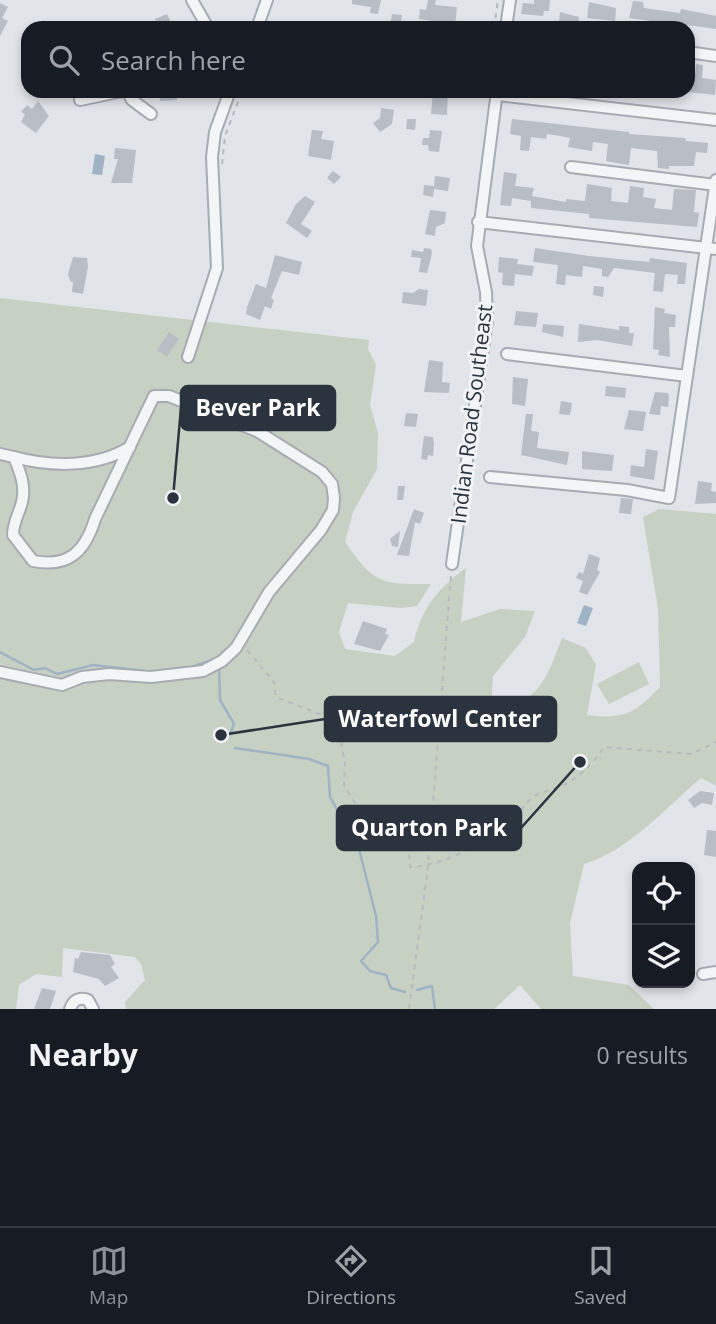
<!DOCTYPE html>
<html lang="en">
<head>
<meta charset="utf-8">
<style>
	:root { --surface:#171b24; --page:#242831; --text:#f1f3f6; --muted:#9ea1a6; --line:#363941; --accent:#8c9099 }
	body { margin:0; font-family:"Open Sans",sans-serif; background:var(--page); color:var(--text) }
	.controls { position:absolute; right:21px; bottom:21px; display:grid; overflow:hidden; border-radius:14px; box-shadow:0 4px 10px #0003 }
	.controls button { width:63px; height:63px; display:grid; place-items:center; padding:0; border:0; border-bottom:2px solid var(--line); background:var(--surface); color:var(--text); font:35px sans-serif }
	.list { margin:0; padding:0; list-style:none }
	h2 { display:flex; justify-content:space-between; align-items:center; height:91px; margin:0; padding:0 28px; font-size:30px }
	h2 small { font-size:23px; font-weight:400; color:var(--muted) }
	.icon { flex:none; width:38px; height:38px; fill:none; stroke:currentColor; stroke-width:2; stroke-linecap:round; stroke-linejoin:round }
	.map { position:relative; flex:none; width:716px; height:1009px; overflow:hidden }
	.search { position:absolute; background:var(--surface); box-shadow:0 4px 10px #0003; left:21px; right:21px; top:21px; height:77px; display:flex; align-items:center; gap:18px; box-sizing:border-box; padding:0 24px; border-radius:21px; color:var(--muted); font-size:26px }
	.sheet { height:217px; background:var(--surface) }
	nav { display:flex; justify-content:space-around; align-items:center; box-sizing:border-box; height:98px; border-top:2px solid var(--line); background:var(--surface); font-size:19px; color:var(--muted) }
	nav a { display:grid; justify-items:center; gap:4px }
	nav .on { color:var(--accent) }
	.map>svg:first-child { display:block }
	.green { fill:#c7d1c3 }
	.water { fill:#a0b3c4 }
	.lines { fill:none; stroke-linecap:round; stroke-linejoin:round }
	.stream { stroke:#a0b3c4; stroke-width:2.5 }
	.building { fill:#b9bec4 }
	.minor-casing { stroke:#a7abb2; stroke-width:14 }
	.path { stroke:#b7bbc0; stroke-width:2; stroke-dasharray:5 5; stroke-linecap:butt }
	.minor { stroke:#f3f5f7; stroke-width:10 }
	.labels { text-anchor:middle; stroke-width:6; stroke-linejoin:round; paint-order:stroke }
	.street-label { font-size:21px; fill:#2b333e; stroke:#f1f3f6 }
	.leader { fill:none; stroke:#2b333e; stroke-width:2.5 }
	.callout-dot { fill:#2b333e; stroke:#f1f3f6; stroke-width:2.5 }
	.callout { fill:#2b333e; stroke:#2b333e; stroke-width:2.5 }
	.callout-label { font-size:23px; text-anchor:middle; font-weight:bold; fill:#fff }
</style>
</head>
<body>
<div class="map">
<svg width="716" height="1009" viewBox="0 0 716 1009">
	<rect width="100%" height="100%" fill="#e1e4e8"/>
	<g class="green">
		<path d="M0,298L369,340L368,349L376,365L370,405L378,433L377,469L353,512L345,542C375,585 381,584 431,584L417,606L401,608L348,603L339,632L345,649L395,656L414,642C421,609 439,587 466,568L461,622L500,609L535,611L525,637L493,676L491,706C539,707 547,677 562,638L586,648L596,665L587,715C624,720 635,713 660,687L658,609L643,517L659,509L716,514V786L701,778C665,808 630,850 584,864L570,923L573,976L629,985L654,1009H541L520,985L494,1009H126L125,1002L145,980L141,964L135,957L63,948L62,977L36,974L19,985L16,1009H0Z"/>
		<path d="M639,662L649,684L609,704L597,684Z"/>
	</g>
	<g class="water">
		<path d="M95,154L105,156L102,175L92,174Z"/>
		<path d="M584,605L593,608L586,626L577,623Z"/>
	</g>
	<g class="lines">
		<g class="stream">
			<path d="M0,652L34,670L45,668L57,674L93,665L153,672"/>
			<path d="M219,665L220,700L234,724L230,735"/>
			<path d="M191,667L215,659"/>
			<path d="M235,748L309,759L328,766L330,797L359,849L376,916L378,942L361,961L370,971L386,975L391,988L405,992"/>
			<path d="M417,990L432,986L435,1009"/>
		</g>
	</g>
	<g class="building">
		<path d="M352,0H381L378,14L370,13L371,7L352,4Z"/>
		<path d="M428,0H436L435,5L457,7L455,28H441V22L419,19L420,9L426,10Z"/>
		<path d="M534,0H550L549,11H544L543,16L521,14L523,3L534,4Z"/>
		<path d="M633,1L643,2L644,8L680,13L681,9L716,16V29L687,25V28H679L680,25L629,18Z"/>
		<path d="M589,2L616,8L615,21L587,18Z"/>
		<path d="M0,3L8,7L2,18L8,21L0,36Z"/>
		<path d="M560,12L579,17L578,26L559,24Z"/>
		<path d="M167,14L174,28H158L155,19Z"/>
		<path d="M392,14L402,15L400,28L390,27Z"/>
		<path d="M696,64L703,65L702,78L716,80L715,95L688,92V73L695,74Z"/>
		<path d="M159,91H177V100L160,101Z"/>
		<path d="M433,91H448L447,115L431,114Z"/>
		<path d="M38,101L49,116L36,133L21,122L25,114L21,112L27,105L32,109Z"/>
		<path d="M381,108L394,110L392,124L380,132L373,123L380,118Z"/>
		<path d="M407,119H416L415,130L406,129Z"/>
		<path d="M512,119L629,132V134L685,138L686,141L708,143L707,153L696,152L694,166H669V169L658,168L657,151L631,148L629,165L622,164L606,161L608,144L593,142L592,151L568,147L570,138L560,136L547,134L546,139L531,137L529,151L520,150L521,136L510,134Z"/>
		<path d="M312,130L323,131L321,139L334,141L331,160L308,156Z"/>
		<path d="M430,130L442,131L439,152L429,151L428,145H422L423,138H429Z"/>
		<path d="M115,148L136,150L132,183H111L118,159H114Z"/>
		<path d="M333,171L341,177L334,184L327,178Z"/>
		<path d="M504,172L517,174L515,186L534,188L532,196L566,202V199L585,201L587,184L612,188L611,201L628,203L630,186L644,188L643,197L656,199L654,208L672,210L674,189L696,190L694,212L699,213L697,227L589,218V214L531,208V201L512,198L511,206L500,205Z"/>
		<path d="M435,176L450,178L448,191L434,189L433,197L423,195L424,185L434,186Z"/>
		<path d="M305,196L315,202L301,224L312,231L307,238L286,223L296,204Z"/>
		<path d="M430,210L446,212L445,223L436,227L435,236L425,234Z"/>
		<path d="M424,248L431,249L432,253L427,273L419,272L421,258L411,257L412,250L423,252Z"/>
		<path d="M535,248L589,256L649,262L650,258L687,263L685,284H677L678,275L665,274L663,292L653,291L655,273L614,268L608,277L602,276V269L583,266L582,277L566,275L565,285L556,284L558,265L533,262Z"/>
		<path d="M275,255L302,262L299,275L282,271L271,298L274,300L271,309L265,306L260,320L246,314L247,307L256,284L266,288Z"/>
		<path d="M73,257L87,258L88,266L83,294L72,292L73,282L70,281L68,274Z"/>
		<path d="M499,257L518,259L517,264L534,266L532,276L515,274L514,286L502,285L503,273L498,272Z"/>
		<path d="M594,286L604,287L603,297L593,295Z"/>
		<path d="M419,289L428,290L426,306L402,303L403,292L413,293Z"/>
		<path d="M655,307L665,309L664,313L676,315L675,327H669L670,357L658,355L659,350L653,349Z"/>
		<path d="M516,311L538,313L536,327L514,325Z"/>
		<path d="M543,324L564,326L563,337L542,332Z"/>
		<path d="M579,324L619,330V326L629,327V333H634L632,346L597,340L578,342Z"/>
		<path d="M169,332L179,339L167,357L157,350Z"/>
		<path d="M429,360L443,362L442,382L450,383L449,393L424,392Z"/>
		<path d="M513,377L528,379L525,406L512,404Z"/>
		<path d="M606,386L626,388L625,398L605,396Z"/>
		<path d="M655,392L668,393L669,397L668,407L661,406L660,415L649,414Z"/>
		<path d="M561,401L572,403L570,415L559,414Z"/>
		<path d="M629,410L646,412L643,431L624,429Z"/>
		<path d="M406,413L418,414L416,427L404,426Z"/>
		<path d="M526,414H533L531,431L539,432L537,448L569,452L567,465L521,455Z"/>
		<path d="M424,436L433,437L434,445L433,456L428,455L427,460L421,459Z"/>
		<path d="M646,449L658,451L654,480L630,476L631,465L644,467Z"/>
		<path d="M582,451L614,455L612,471L582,469Z"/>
		<path d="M698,481L712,483L711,491L716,492V503L695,504Z"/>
		<path d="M398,486H405L403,500H397Z"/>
		<path d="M621,498L633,499L631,514L619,513Z"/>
		<path d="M414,509L424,513L420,524L415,522L409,556L397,555Z"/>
		<path d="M400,531L398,547L392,546L390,539Z"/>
		<path d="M589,554L600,558L597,570L600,572L587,595L579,592L583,581L576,578L579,572L583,574Z"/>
		<path d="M363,621L387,629L385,634L389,635L380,651L354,644Z"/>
		<path d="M700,791L714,793L712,805L702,803L694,808L688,800Z"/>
		<path d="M707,830L716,831V857L704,855Z"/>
		<path d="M81,952L110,955L115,964L111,967L119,978L105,986L99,979L73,972L75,958L78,959Z"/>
		<path d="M42,988L56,991L50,1009H34Z"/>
	</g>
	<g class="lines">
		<defs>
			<g id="minor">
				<path d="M192,0L208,28"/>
				<path d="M257,28L267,0"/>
				<path d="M506,28L510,0"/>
				<path d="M688,52L716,56"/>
				<path d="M127,91L132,100L151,114"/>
				<path d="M497,95L716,120"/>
				<path d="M80,100L123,91"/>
				<path d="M571,167L716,185"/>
				<path d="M478,222L716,249"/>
				<path d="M507,354L687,376"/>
				<path d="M188,357L217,268L212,157L215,132L230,91"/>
				<path d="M0,454L14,457C20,472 26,486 22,502C19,514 13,522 13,535L33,561C68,568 85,552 95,519L154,396H169L257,431L322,472L332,484L334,498L333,510L321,530L269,592L236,648L222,661L203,671L151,677L109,674L82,677L62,685L0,672"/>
				<path d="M14,457C51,467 96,468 130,447"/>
				<path d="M490,477L627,490L669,498L716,180"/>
				<path d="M452,564L487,321L486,292L477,246L497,91"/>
				<path d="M703,974L716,972"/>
				<path d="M70,1009C73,1000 79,997 88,1000L93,1009"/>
			</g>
		</defs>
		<use href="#minor" class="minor-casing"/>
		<g class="path">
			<path d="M494,28L498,0"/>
			<path d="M222,164L225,136L242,91"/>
			<path d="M247,650L274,682L276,697L325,716L341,743L345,764L344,785L358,808L409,852L410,867C427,867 466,855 476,842C481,836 478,827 482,820C490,806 508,807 522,809C535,791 539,795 558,787C579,779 592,765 604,747L691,754L716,742"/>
			<path d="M409,1009L428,867L451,575"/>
		</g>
		<use href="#minor" class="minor"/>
	</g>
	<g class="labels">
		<g class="street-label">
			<text transform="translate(472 414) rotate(-83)" y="7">Indian Road Southeast</text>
		</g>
	</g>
	<path class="leader" d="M173 498L181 408M221 735L325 719M580 762L521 828"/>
	<g class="callout-dot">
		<circle cx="173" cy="498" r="7"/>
		<circle cx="221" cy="735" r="7"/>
		<circle cx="580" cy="762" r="7"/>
	</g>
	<g class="callout">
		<rect x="181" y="386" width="154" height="44" rx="7"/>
		<rect x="325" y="697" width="231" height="44" rx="7"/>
		<rect x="337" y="806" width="184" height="44" rx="7"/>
	</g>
	<g class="callout-label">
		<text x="258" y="416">Bever Park</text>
		<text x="440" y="727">Waterfowl Center</text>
		<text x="429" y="836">Quarton Park</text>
	</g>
</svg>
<div class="controls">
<button><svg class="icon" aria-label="locate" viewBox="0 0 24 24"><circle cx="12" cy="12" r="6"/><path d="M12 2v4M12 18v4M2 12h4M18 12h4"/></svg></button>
<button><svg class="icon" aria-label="layers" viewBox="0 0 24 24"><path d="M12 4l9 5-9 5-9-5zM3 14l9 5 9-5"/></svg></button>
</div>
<div class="search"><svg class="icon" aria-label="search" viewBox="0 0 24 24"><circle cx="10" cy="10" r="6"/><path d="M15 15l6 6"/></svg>Search here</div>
</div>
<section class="sheet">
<h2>Nearby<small>0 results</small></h2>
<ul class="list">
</ul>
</section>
<nav>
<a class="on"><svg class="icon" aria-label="map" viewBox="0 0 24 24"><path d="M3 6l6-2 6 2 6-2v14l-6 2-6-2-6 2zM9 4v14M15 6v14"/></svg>Map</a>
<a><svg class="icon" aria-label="directions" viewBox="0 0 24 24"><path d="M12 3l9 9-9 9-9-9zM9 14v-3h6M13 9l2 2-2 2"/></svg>Directions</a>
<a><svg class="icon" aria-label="saved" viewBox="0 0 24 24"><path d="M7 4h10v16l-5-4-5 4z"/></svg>Saved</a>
</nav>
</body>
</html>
